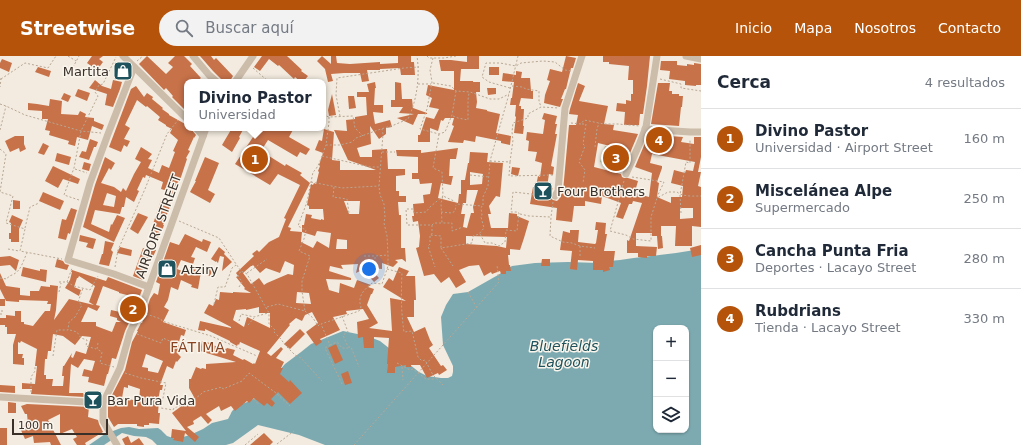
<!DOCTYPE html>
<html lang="es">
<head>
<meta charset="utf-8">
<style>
	:root { --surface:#fff; --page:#f2f2f3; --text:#1f2937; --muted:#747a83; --line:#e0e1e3; --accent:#b45309 }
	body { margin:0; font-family:"DejaVu Sans",sans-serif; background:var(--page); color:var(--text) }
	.controls { position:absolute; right:12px; bottom:12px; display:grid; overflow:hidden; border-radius:8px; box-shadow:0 1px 3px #0004 }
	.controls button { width:36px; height:36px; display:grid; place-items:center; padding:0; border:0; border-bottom:1px solid var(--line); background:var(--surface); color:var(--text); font:20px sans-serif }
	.scale { position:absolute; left:12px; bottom:10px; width:96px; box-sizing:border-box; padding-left:4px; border:2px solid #39302a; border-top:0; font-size:11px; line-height:14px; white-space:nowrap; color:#39302a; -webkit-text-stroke:3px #faf5ec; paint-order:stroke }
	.you { position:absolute; left:369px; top:213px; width:14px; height:14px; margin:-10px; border:3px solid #fff; border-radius:50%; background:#1a73e8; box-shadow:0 0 0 6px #1a73e833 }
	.badge { display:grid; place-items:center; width:26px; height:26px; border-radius:50%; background:var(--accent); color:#fff; font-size:13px; font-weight:700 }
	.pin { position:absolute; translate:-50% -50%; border:2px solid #fff; box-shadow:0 1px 4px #0006 }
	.popup { position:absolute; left:184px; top:23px; width:142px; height:52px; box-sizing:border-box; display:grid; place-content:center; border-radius:8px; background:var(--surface); filter:drop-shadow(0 1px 3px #0005); font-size:13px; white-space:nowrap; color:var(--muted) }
	.popup b { font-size:15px; color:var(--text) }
	.popup::after { content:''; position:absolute; left:50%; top:100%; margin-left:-8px; border:8px solid transparent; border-top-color:var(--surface) }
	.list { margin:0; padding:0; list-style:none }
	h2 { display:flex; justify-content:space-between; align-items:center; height:52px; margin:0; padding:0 16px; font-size:17px }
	h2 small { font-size:13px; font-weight:400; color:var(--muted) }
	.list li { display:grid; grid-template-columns:26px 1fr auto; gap:12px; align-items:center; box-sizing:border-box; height:60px; padding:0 16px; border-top:1px solid var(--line) }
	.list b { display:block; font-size:15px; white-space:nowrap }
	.list p { margin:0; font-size:13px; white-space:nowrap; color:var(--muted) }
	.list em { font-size:13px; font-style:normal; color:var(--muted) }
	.icon { flex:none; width:22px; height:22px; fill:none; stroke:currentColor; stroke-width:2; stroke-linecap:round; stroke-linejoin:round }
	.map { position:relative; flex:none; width:701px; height:389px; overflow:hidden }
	header { display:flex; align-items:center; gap:24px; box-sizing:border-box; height:56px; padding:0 20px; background:var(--accent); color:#fff }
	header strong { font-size:19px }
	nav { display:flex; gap:22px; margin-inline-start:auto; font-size:14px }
	.search { width:280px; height:36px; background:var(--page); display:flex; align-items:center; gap:10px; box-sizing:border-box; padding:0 14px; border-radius:22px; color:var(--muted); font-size:15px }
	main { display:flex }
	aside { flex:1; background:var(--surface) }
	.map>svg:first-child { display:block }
	.green { fill:#b3c39e }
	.water { fill:#7daab1; fill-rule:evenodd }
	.building { fill:#c77249; fill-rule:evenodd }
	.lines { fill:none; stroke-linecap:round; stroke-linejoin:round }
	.path { stroke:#b8a794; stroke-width:1; stroke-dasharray:2 2; stroke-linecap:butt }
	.minor { stroke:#ccbcaa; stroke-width:7 }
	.labels { text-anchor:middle; stroke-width:3; stroke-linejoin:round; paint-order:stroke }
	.poi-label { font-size:13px; fill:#39302a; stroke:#faf5ec; text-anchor:start }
	.street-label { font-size:13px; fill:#39302a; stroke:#faf5ec }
	.water-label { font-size:14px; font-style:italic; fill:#1e525c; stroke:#faf5ec }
	.neighbourhood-label { font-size:14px; letter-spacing:1px; fill:#8a4321; stroke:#faf5ec }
</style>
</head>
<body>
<header>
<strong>Streetwise</strong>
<div class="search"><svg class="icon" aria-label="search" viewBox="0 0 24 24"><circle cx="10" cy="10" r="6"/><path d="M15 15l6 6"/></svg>Buscar aquí</div>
<nav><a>Inicio</a><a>Mapa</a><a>Nosotros</a><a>Contacto</a></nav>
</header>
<main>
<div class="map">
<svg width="701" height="389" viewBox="0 0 701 389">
	<rect width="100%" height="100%" fill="#f3ebdf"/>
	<path class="green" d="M605,90L631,98L626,114L600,106Z"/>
	<path class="water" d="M701,193V389H325L299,379L258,369L233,387L226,389H157L152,384L146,381L134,380L122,377L104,389H89L105,378L121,372L129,371L139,373L158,372L161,374L167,380L176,383L190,379L203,373L212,367L228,363C230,360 231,356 233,354C239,347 249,347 256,341L285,308L301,296L311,288L343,275L367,280L380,285L419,316L427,320L441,322H448L452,320L453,316V310L443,289L441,261L446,249L453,238L468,236L498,219L512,210L535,207L568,206L598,207C605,205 613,205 620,204C647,200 674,198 701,193ZM656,272H686V374H656Z"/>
	<g class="building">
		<path d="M92,0H103L99,3L103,6L97,14L87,7Z"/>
		<path d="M147,0L166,18L173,11L168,7L175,0H184L192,8L190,10L201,22L196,26H187V56L172,41L173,40L166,32L164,34L139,8Z"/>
		<path d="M200,0H211L214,4L216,2L233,20L230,25L229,26H222L221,23L213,15Z"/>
		<path d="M262,0H287L302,14L301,15L308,20L303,26H301L295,21L294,23L279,9L278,10L269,3L260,15L254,11Z"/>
		<path d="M322,0L331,8V0H336L337,7L350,8L380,6V8L398,7V0H411V6H414L415,19H401L400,12L380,13V14H367L369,25L362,26L360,17H344L331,18L333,25L328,26L325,13L317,5Z"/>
		<path d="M467,0H479V13H461L460,25H473V26H480V36H476L477,46L476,52L487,54V55L500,58L496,77L511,80L510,89L501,87V85L476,80L475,86L464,84L463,87L448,86L454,70L452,69L454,62H445L443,65L441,64L438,75L430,72V86H418V79H420L426,61L434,63L439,53L429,51L432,42L426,39L428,29L454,34V15H441L439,4H451L467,6Z"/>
		<path d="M566,0L576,2L573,12H571L566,33H565L561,43H563L560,51L544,47L545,39L550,25L547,24L550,13L562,16Z"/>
		<path d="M603,0H650L647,30L643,58H640L639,69H624L625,56L616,55L617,47L626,48V44L631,45V38H633V24H628L629,10L609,8V6H603Z"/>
		<path d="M2,3L12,7L9,16L0,12V7Z"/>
		<path d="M661,5H677V9L687,10V8L694,9V7L701,8V29H696V30L685,29V25L669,23L670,15L660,14Z"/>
		<path d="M122,6L128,12L125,19L117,11Z"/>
		<path d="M38,11L51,15L49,21L35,16Z"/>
		<rect x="489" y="11" width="10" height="8"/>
		<path d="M516,15L522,16L521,22H530L531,35H533V43L521,42L519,50H521V53H524L523,70H524L523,78L514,77L516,61L515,60L516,49H510L511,42H512L514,26L502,25L503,17L516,19Z"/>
		<path d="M95,24L102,30L111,33L113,24L122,26L120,33L113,51L105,49L107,38L89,32Z"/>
		<path d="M375,26L376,32H375L374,49H383V57L373,56L375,68L390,64L392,71L386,72V78L379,83L370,70L371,88L357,92L360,101H372V94L387,93L388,113H405V119L396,120V135H399V140H406V146H398L399,159H401V192H405L406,206L402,203L395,204L398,206L393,211L382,207V213L370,212L379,222L374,226L366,217L360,215L356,217L358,208L341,209L343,213L330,210L329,215L351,222V224L326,223L329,234L339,237L340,227L354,232L357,224L371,229L368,231L374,233L372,238H371L367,249L378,267L369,272L392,275L390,242L406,245L383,231L389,222L393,225L399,211L409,215L406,220H415L416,244H414V261H407L414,276L425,271L430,284L433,289L429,292L441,310L443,309L447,314L439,319L438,317L427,322L420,309H411V311H406V309L395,311V317H387L388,308H387L389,282L374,281V292H364L363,281L358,282L357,266L369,263L363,253L346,255L347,258L333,261L340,274L320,283L322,286L316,290L306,276L318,267L312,256L305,259L302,265L296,262L289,268L290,269L267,297L271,300L281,291L283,293L276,302L284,306L281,312H283L280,318L289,326L290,324L302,337L290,348L278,336L271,343L275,347L272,351L267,347L264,350L254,342L249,347L247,345L235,355L231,350L221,355L219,350L206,358L212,364L208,368L201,360L193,365L194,368L187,371L199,381L195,386L185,377L183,386L173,384L174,382H171L172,373L186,375L172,357L194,341L189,332V323H191L196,311L201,313L202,312L206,313V308L236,306L200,295L202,285L210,287L209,288L226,293L227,292L235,294L233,299L243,304L244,303L253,308L254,307L255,308L260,295L240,286L239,289L238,288L237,290L230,286V285L205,273V275L198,274L200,265L231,272V271L204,257L209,248L213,250L216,243L219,244L220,236L233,237V236L251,237L244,233L245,232L236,221L238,220L236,217L254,200L252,198L257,194L259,196L269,186L279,181L286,163L284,162L300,129L278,118L270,129L235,108L253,81L258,72H294L289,81L310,93L306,99L300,96L297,101L268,84L261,95L285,110L286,108L302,117L300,119L310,127L288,171L291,172L290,175L302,176V169H304L306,158L312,159L311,162L321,164V163L324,164L323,153H309V150L307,149L311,128L313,129L314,127L316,128L319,116L318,115L320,110L319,109L323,97L315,94L319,84L322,85L324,73L334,76L332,104L340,105V114H376L348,104L334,74L347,75L346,64L355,63V61L367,59L366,41H357V36H369L367,28ZM344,145H360L359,158H349ZM317,175L331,177L329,192L317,185L313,192L301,186L302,176L315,180ZM337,183L347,184V193H336ZM285,205L294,209L293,219L288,218L267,227L264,229L259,222L251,228L243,217L251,210H252L253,209L260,217L266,212L280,217ZM297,236L309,237L311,248L296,247ZM259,251V257H270V272L247,261L244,271L233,264L236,254L246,253V254Z"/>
		<path d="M395,26L401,27L402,43H412L413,52L427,57V58H418L413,69L397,62L414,58L399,57L403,51H391V44H395Z"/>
		<path d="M578,27L585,30L579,45L608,50L604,68L614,69L613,74L638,78L630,97L614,91L598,87L594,111L621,118L622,121L624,122H628L638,125L636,132L637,133L635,137L649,141L652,117L635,111L648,80L656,81V79L683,81L681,86L694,88V81H701V101L698,116H701L698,130L701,131V171L692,170V190H675L676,170H661V180H662L663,192L658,193L657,180H652V177H636V190L657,191L656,200H647V202L638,201V197H627V184L629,185L642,147L633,145L632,148H629L623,163L616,161L621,147L602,140L601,148L585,145V150H574L572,166L556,164L557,152L530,148L533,131H535V130H536L538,120L540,121L542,107L535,105L537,96L528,95L529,85L526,84L527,76L543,78L545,64L542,63L544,57L557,60L555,68H557L555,78H557L551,110L554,111L553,119L549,118L547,131L553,132L550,140V142L553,144L557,145L559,143L563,135L569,69H576L578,59L569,58L570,53ZM652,98L695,106L693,115L686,114L685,117L674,114L671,127L683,130L682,141H671V147L657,141L659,127L657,126L662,112V110L650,107ZM680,152H693V162L680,163Z"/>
		<path d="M658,27H670L669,35H672V38H679V40H683L682,51H681L679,70L651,68Z"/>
		<path d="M136,30L144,41L147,37L153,41L152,43L163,52L162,53L169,58V59L187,69V72L191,73L196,79L194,82V81L188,94L190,95L186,102L187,103L180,124H179L177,129L175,139L167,138L168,135L161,133L163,126L146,119L145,122L143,121L137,134L139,135L134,146L126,141L124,151H122L120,158L95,154L91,168L109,176L111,168L112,169L117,159L125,162L114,186L83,171L95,129L105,101L115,107L111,114L109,112L101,127L114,131L121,136L123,132L126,135L134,118L141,106L135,103L141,91L152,98L148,103L152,104L148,112L159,117L162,109L169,112L175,96L173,95L178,84L170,77L172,73L166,70V69L158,64L160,61L147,50L146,51L137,44L125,69L130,72L124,83L130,85L127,91L124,89L121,96L109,91L131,33ZM107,137L116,140L114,151L103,149Z"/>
		<path d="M487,32H496V38L488,39Z"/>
		<path d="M78,33L90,37L87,45L75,40Z"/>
		<path d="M64,37L71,40L68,46L61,43Z"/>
		<path d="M332,38L336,59L329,60L328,54Z"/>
		<path d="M348,40H354L356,52L349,53Z"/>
		<path d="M50,43L62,45L61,58L78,59L80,55L86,58L85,61L94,62V65L104,69L102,74L92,70L88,84L77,81L75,90L68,88L69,85L49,79L50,75L45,74L48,63H42V55L28,54V47L37,48L49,50Z"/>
		<path d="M232,72H244L239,81L240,82L232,96L222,89Z"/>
		<path d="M15,80H24V88L26,93L20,96L19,92L10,96L5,85Z"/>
		<path d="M90,83L98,86L96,91H94L89,104L79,101L82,95L86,96Z"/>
		<path d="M43,87L49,90L44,99L38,97Z"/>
		<path d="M458,92L456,103H450L449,120H453L451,129L441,127L438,142L458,147L459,138H461V124H465L468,107H469L470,96L488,97L487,106L503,107L500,141L496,140L489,150L491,158H488L491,172H508L509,157L517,158V160L529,165L524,182L520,194L510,193V199H508L509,209H510L511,215H506V218H501L500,215L492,218L491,216L484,220L479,209L469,210L459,214L466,226L456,232L449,221L441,227L434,218L424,220L416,192L419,191L420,180L418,165L413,166L412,160H414L413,148L424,147L423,139L430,138L432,127L420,128L419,123H412V117H418V101L397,100L396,94H421V97ZM470,116L483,118L482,128L470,129ZM467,134H478L473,151L474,157H471L467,172L463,171L465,158H461L463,147H466ZM466,180L507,181L506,192L497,190L466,188Z"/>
		<path d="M57,97L71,101L69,109L55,105Z"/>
		<path d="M205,101L219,107L208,134L215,138L210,147L190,136L196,125H195Z"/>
		<path d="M84,106L91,108L89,115L82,113Z"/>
		<path d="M53,110L80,123L78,128L63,123L58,132L45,125Z"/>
		<path d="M512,111L520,112L518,120L511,118Z"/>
		<path d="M43,136L64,145L60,154L39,145Z"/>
		<path d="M13,144L20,145V153H13Z"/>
		<path d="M161,144L171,148L163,169H164L162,175L160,174L158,182L151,179L154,172L152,171Z"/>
		<path d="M71,152L77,154L70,178L68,177L66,184L58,182L60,172L62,163L66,164Z"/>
		<path d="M138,157L148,161L138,178L130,173Z"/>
		<path d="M12,159L23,164L19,173V186H11V183H9V177H11V167L9,166Z"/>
		<path d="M596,166L606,167L605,178H607L604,195H615L613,211H609L610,214L603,216V214H593V205L578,204L577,214L570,213L572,195L560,194L561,187L563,175L570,177V174H579L578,186L595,188L596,187L598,174H595Z"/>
		<path d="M185,178L202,186L203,183L211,186L207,196L196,191L191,201L195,202L193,208L181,204L177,213L187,217L191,209L200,213L199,215L201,216L198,233L191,231L192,229L181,224L178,234L171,231L168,244L164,251L169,254L163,266L186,274L184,280L181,279L178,289L181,291L178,298L181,301L177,306L176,305L173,313L167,310L160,329H163L162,334H160L158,345H159L158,357H160L159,368L149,367V369H144V371L137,370V368H118L114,371L108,361V348L111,349L112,339L125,314L132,286L138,275H137L141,267H142L150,243L154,237L158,239L160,228L156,226L170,186L179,189ZM146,298L163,305L158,317L148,315V312L142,311ZM128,329L140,333L139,345L122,342L124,331L128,332Z"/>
		<path d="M80,179L96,183L93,193L86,191L88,187L79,185Z"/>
		<path d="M105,185L114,187L111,194L113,196L109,210L99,208L102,198H103Z"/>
		<path d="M701,189V199L692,201L690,192Z"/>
		<path d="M120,191L132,194L131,200L117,197Z"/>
		<path d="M219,191L225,196L224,198L232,206L222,215L224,201L220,200L218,207L216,205V206L211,203Z"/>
		<path d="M143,192L149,195L150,192L156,194L152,203L149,201L143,215L145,216L143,224L133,220Z"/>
		<path d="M10,200L19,204L16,215L10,209L0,210V201Z"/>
		<path d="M57,203L63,205L65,208L69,209L67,214L55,211Z"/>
		<path d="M542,203H550V210H541Z"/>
		<path d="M206,210L213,213L210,220L201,217Z"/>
		<path d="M23,211L40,215V213L47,214L46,226L21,220Z"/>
		<path d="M72,214L106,225L108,221L142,234L139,242L119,237V236L103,230L96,249L100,250L97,255L88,251L81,266H96V270L112,276L116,266H121L117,264V262L110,260L111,254L120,256L123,250L132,254L130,258L133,259L132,260L125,275L116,303L112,302L108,318H107L104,330L88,326L89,321L82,320L84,313L92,315L95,305L84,303L78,312L71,308L69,337H83L85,341L31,338L32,333H22V327L35,328L37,310H35L37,293L21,285L20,287L18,286V298H23L22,302H24V309L13,308V289L16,278H7V271H5V269H0V262H6V259L15,260V255H21V266H24V268L33,270L45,255H50L51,248H47L48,245L19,244V246L6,245L5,243V250H0V243H5L0,233V217L6,230L20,232V239L30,240V235H39L41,230L50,231V229L58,230L56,254L54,264L69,243L94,249L89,246L95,230L79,220L78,222H77L74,231L81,234L79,240L65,232L70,224L72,216H71ZM53,278L63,280L75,289L82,280L91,281L86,298L76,295L73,302L71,301L72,297L64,310H63L62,320H64L63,330H52L53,323H46V319H44L45,303H47L48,295H51Z"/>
		<path d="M300,273L305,278L290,293L284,288Z"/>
		<path d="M336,288L343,304L335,308L328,292Z"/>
		<path d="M348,315L352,327L345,329L341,318Z"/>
		<path d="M0,329L15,330V337L0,336Z"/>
		<path d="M8,346L16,347V357H8Z"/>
		<path d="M27,348L89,351L88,361L98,364L99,368L103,376L85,387L86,389H77L73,383L77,381L72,373L60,378V358L48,364L61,389H51L50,386L34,387L33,380L25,383L20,372L28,368L27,358H25L21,350Z"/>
		<rect x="0" y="372" width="7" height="17"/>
		<path d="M264,377L273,386L270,389H250Z"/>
		<path d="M128,380L131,387L139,382L144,389H125L122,383Z"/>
	</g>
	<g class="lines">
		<g class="path">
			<path d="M68,0L76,5"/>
			<path d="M427,0L429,2H444L456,0"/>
			<path d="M433,2L430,14L432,26L427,53L420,73L439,78L445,76L452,59L456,35"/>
			<path d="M137,5L143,0"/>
			<path d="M253,12L269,26"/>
			<path d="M71,15L79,0"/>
			<path d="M0,23H1L0,31"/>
			<path d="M1,23L25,7L48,12L56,0"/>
			<path d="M660,23L681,28V32L701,35"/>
			<path d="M433,27L451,30L456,35L470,36L490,43H499L509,38"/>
			<path d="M418,28H431"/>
			<path d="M512,30L522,31L526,33L539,35V45L541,51"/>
			<path d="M510,32L489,26L482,21L486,7H500L516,10L521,7L543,5L555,6L565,14L571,15"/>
			<path d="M0,48L6,50L25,59L81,75L101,77"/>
			<path d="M323,59L329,61L353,60L355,72L363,80"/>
			<path d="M340,60L336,39L337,22L404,12L419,11"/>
			<path d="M453,60L458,62L468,64V44L469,37"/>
			<path d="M329,61V66L326,89H340L352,86L356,82L378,74L394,69L408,63C417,44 420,21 417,0"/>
			<path d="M571,67L581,68L584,64L604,68H618L640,70"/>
			<path d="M582,68H586L583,88L585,90L579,106L585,114L583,127"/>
			<path d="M0,74L6,50"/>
			<path d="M439,78L433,112L442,116L443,140L430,151L426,156L414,157L413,153H406L407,169H432V178L430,179L441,180V192L472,187L473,180L479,178L484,172L481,161L482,159L481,152L482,150L457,148L454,145L443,140L441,147L442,167H452V175L463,171"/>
			<path d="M595,91L597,73L599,67"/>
			<path d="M0,93L6,98L0,136L13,140L6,167L25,173L20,195L62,203"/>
			<path d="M382,96H395"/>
			<path d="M322,100L370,111H379"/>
			<path d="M490,105L510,106L509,120L553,119"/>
			<path d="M510,106L513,84L512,76L513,67L528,62V58L541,51L559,52"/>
			<path d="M75,113L87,117"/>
			<path d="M470,119L489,121"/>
			<path d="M632,121L664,126L657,141"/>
			<path d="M624,125L610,175L626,179L633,183L651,185V161L657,142L668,136H677C683,141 693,140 701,140"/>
			<path d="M311,126L342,132L379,130"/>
			<path d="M334,131L333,141L347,143L349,157"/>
			<path d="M79,144L64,139L74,112L81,75L98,40L95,36L99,29L103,28L116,1"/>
			<path d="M553,146L551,161L550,180L563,186L572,187L580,190L595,192"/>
			<path d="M483,149V141L488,130L490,105L509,38L518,0"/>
			<path d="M441,156L452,157L455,155L456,149"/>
			<path d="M681,157L680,139L686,106L690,107V83"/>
			<path d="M520,158L529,160L550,161"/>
			<path d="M179,165L219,182L236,208L241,215L247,218L269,257V268L275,274L274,276L280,282L286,290L295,299L301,302L322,325"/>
			<path d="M432,169L434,167H441"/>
			<path d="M25,172L30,151L39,147"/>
			<path d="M480,178L485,187H492L499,190L505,186L506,174L517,175L519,157L518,156H511L513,136L549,140"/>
			<path d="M430,180V188L428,190L435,211"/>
			<path d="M441,192L453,210"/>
			<path d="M8,193L19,195"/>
			<path d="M364,200H375"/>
			<path d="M580,200V190"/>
			<path d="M366,205L375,206V200L388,199"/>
			<path d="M115,211L118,194L145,133L167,78L178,64"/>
			<path d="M387,213L402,217C401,237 401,256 404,276L412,275L418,301L422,305L425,304L433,319L443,329"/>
			<path d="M247,217L267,203"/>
			<path d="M0,222L7,223L9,220C21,217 22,207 27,197"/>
			<path d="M59,226H67L72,212"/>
			<path d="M67,226L74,230L90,234L98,220"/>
			<path d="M239,231L242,226L238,220L241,215"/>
			<path d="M59,236L61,227"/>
			<path d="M468,236L477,252"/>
			<path d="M214,248L218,231H225L232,212L236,209"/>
			<path d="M267,251L278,248L305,255L302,235V225L310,200L299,195L304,183L306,174L298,170L307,146L313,116C319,112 323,96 326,89"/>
			<path d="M305,255L313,262L318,270L320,268"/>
			<path d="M0,258H2V253"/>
			<path d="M146,258L161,263L162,265L211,280L257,300"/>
			<path d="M342,260L348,276L343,279L348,291H351L359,311"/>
			<path d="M239,265L241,258L254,261L268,257"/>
			<path d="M248,269L254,262"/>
			<path d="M70,274L77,276L81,282L87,284L86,290L96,293"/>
			<path d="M137,278L161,287L163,282L174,287"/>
			<path d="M98,287L97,293L102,296L100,307L114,311"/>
			<path d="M330,289L337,286L342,292H348"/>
			<path d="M53,300L57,274H68L69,266L75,261L82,249L78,246L83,232"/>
			<path d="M397,307L410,314L413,313L426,323H436"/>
			<path d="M402,311L403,324"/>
			<path d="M125,317L141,322L166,327L161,352L173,354L174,352C183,348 196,344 203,336L222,331L223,333L242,325L249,317L276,337L290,350"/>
			<path d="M342,328L325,292L330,289L321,268L359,255L361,251C357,240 364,234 372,227L382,228L388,210V199L387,180L384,167L385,161L384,148L380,139L379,130L383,78L382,73"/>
			<path d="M31,336V321L35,315V311"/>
			<path d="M254,343L259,349"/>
			<path d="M277,388L294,375"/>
			<path d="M245,389L258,378"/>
			<path d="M354,389L499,226L497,209"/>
		</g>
		<g class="minor">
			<path d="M123,0L187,63"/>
			<path d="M193,0L209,19L217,26"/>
			<path d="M686,0L701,3"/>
			<path d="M134,11L108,78L90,127L68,204L114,218L149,231"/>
			<path d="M235,26L253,0"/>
			<path d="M196,72L203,80"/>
			<path d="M645,73L690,76H701"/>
			<path d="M626,118L639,89L646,71L657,0"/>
			<path d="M555,140L558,135L565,52L582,0"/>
			<path d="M0,341L103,347"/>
			<path d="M117,389L103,365V347L120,312L130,276L140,256L206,72"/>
		</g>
	</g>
	<defs>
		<symbol id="shop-square" viewBox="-11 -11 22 22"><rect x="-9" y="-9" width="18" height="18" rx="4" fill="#1e525c" stroke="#faf5ec"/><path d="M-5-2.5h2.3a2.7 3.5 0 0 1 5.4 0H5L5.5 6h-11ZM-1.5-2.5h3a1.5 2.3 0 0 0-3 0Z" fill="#fff"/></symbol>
		<symbol id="bar-square" viewBox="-11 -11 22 22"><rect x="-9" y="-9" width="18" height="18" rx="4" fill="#1e525c" stroke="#faf5ec"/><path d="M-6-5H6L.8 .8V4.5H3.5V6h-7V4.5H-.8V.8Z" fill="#fff"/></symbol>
	</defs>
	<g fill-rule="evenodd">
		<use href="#shop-square" x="112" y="4" width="22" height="22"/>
		<use href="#bar-square" x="532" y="124" width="22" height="22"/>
		<use href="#shop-square" x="156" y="202" width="22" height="22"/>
		<use href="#bar-square" x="82" y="333" width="22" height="22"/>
	</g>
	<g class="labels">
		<g class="poi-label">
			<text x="109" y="20" text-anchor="end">Martita</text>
			<text x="557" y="140">Four Brothers</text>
			<text x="181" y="218">Atziry</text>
			<text x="107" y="349">Bar Pura Vida</text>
		</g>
		<g class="street-label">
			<text transform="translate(158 170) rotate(-70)" y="5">AIRPORT STREET</text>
		</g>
		<g class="water-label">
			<text x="564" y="295">Bluefields<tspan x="564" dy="16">Lagoon</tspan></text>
		</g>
		<g class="neighbourhood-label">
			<text x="198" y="296">FÁTIMA</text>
		</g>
	</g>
</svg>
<div class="controls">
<button>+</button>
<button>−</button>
<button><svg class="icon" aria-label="layers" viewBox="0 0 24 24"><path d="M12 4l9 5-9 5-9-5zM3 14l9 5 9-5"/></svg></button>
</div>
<div class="scale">100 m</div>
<div class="you"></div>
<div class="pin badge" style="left:255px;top:103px">1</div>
<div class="popup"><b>Divino Pastor</b>Universidad</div>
<div class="pin badge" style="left:133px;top:253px">2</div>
<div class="pin badge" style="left:616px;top:102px">3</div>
<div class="pin badge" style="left:659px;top:84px">4</div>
</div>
<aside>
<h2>Cerca<small>4 resultados</small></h2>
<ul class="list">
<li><span class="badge">1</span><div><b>Divino Pastor</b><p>Universidad · Airport Street</p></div><em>160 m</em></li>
<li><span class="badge">2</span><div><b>Miscelánea Alpe</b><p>Supermercado</p></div><em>250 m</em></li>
<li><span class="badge">3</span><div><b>Cancha Punta Fria</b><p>Deportes · Lacayo Street</p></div><em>280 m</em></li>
<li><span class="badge">4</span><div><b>Rubdrians</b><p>Tienda · Lacayo Street</p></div><em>330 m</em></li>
</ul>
</aside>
</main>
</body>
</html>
